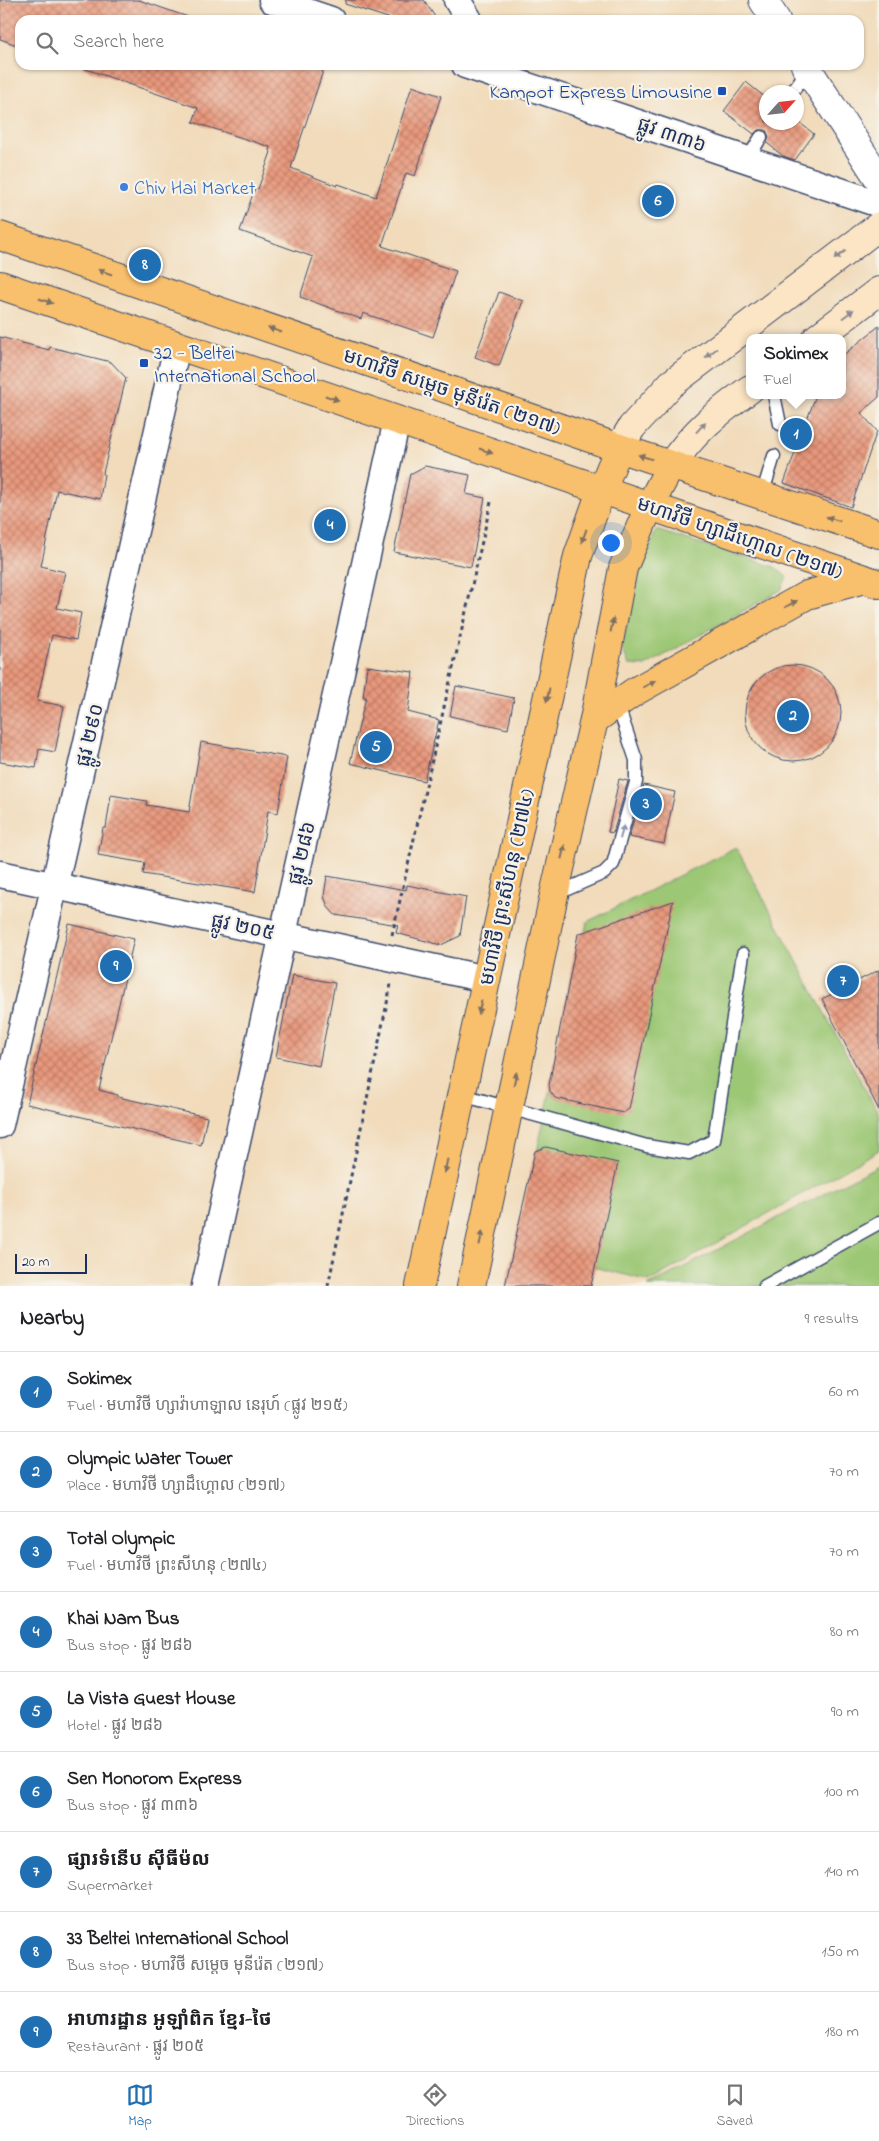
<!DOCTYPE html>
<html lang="en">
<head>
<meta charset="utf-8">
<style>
	:root { --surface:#fff; --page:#f6f6f6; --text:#202124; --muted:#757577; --line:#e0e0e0; --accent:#1f6fb2 }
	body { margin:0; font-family:"Indie Flower","Noto Sans Khmer",sans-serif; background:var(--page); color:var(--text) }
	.compass { position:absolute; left:759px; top:85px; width:45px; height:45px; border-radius:50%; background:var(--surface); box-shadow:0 1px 4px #0004; rotate:63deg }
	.scale { position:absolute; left:15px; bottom:12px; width:72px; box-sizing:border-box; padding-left:5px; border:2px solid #1b2f5e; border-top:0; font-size:14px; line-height:18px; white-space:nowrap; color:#1b2f5e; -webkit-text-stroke:4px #f7f3e8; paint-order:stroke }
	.you { position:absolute; left:610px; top:542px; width:18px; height:18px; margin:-12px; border:4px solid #fff; border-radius:50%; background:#1a73e8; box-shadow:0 0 0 8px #1a73e833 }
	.badge { display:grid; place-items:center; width:32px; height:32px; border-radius:50%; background:var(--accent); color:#fff; font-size:16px; font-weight:700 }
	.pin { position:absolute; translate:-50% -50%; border:2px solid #fff; box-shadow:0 1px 5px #0006 }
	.popup { position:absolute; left:746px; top:334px; width:100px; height:65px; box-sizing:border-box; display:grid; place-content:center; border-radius:10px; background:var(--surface); filter:drop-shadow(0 1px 4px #0005); font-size:16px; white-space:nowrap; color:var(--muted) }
	.popup b { font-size:19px; color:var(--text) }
	.popup::after { content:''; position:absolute; left:50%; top:100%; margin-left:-10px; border:10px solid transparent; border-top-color:var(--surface) }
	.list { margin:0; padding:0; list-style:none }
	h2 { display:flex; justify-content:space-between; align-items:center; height:65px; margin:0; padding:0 20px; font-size:21px }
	h2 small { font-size:16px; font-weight:400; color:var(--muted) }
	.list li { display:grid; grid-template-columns:32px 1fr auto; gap:15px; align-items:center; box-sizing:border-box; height:80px; padding:0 20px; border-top:1px solid var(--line) }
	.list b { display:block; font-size:19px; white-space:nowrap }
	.list p { margin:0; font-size:16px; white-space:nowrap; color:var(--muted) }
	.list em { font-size:16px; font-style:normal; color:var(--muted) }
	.icon { flex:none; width:28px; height:28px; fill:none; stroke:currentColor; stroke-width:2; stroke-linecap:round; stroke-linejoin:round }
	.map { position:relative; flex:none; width:879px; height:1286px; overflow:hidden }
	.search { position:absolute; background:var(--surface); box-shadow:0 1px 4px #0004; left:15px; right:15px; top:15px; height:55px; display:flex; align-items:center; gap:12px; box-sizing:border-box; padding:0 18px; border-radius:15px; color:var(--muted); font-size:19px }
	.sheet { height:785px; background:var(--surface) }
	nav { display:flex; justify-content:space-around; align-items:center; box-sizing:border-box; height:70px; border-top:1px solid var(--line); background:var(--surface); font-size:14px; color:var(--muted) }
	nav a { display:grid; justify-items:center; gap:2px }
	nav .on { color:var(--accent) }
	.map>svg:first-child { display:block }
	.green { fill:#9cc774; stroke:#5c7b69 }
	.building { fill:url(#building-cross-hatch) }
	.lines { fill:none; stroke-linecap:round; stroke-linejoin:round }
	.service-casing { stroke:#3b496c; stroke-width:15 }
	.minor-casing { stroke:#3b496c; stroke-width:29 }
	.tertiary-casing { stroke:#3b496c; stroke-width:30 }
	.secondary-casing { stroke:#3b496c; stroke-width:30 }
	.primary-casing { stroke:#3b496c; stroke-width:30 }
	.path { stroke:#3b496c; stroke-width:3; stroke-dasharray:4 4; stroke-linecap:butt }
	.service { stroke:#fff; stroke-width:12 }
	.minor { stroke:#fff; stroke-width:26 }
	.tertiary { stroke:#fff; stroke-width:28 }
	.secondary { stroke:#fce5c4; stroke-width:28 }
	.primary { stroke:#f8bf6c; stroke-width:28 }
	.oneway { fill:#8c8a91 }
	.oneway2 { fill:#7e7064 }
	.oneway3 { fill:#8d97ae }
	.transit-dot { fill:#1a4fb4; stroke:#f7f3e8; stroke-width:2 }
	.shop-dot { fill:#3f7fe0; stroke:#f7f3e8; stroke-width:2 }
	.labels { text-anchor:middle; stroke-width:4.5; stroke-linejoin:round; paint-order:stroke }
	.transit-label { font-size:20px; fill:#164399; stroke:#f7f3e8; text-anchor:end }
	.street-label { font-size:20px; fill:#1b2f5e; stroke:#f7f3e8 }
	.shop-label { font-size:20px; fill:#366cbe; stroke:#f7f3e8; text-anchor:start }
</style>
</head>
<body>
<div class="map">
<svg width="879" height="1286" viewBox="0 0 879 1286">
	<defs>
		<pattern id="building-cross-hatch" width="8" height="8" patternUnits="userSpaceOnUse" patternTransform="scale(1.25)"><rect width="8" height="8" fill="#e9987b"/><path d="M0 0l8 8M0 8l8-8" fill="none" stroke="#bc7c68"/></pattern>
	</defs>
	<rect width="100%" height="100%" fill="#f7f3e8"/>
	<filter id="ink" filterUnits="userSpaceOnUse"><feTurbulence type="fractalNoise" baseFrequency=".02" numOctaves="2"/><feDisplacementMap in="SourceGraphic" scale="10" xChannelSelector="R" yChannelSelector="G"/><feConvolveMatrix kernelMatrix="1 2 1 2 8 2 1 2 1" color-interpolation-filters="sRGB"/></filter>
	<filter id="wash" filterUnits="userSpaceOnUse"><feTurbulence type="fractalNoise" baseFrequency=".0096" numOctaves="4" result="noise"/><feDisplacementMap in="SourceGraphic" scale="20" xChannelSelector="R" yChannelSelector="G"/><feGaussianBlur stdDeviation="1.12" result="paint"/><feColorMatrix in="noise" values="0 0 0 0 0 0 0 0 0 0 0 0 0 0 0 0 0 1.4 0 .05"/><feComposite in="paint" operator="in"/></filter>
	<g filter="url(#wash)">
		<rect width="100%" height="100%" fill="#f1dbbb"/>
		<g class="green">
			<path d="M656,530L775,567L787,577L781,590L645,666L629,665L622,648L637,582Z"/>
			<path d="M736,847L879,1115V1150L650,1281L516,1248L587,922Z"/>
			<path d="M879,1165V1286H648Z"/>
		</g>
		<g id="blocks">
			<g class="building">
				<path d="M0,0H139L188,17L187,20H20V46L0,39Z"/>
				<path d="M346,0H424L437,20H394L345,4Z"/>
				<path d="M83,65H325L291,168L337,186L338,184L376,197L412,86L441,96L415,176L406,173L382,246L456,271L433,337L363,313L361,319L300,297L313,257L240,231L255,188L258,189L271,152L269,151L270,147L193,122L198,108L83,68Z"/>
				<path d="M746,82L766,98V122H796V120L814,134L795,160L783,156L767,143L769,137L766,130H758L754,134L724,111Z"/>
				<path d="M499,292L523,301L499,366L475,357Z"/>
				<path d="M879,326V397L861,413L877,431L851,507L784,483L816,395H842V356Z"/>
				<path d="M0,337L49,350L50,347L111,362L126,378L103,473L104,474L100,499L57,490L41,566L65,572L57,608L81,613L76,640L52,635L37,701L64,706L55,752L39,749L36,768L0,762Z"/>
				<path d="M425,466L470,475L466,494L485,498L471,567L394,552L410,474Z"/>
				<circle cx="793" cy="713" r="48"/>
				<path d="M367,666L413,672L408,712L439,720L424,781L350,763L366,697H363Z"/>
				<path d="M456,686L514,698L508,729L450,716Z"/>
				<path d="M201,742L287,757L278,813L268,811L255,892L143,874L145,863L98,855L103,828H106L111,795L147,801L146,805L189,812Z"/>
				<path d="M619,779L628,781L613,833L608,832Z"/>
				<path d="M644,785L675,792L664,844L629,837Z"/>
				<path d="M327,876L406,890L407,885L466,897L460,936L441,945L396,933L398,925L335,915L328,907L324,896Z"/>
				<path d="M673,901L629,1109L623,1113L555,1098L550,1091L549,1085L578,934Z"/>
				<path d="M69,924L134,939L99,1090L118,1095V1097L207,1117L201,1145L27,1104Z"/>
				<path d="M879,970V1110L822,999Z"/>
				<path d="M292,975L335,983L319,1066L276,1057Z"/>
				<path d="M546,1147L618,1163L591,1286H505L535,1151Z"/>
			</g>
		</g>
	</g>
	<g filter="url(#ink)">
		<use href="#blocks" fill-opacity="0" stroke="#3b496c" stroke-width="1"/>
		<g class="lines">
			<defs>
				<g id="service">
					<path d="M792,92L808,70"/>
					<path d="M747,160L761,137"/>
					<path d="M774,395L780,424"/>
					<path d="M762,495L774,456"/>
					<path d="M556,894L604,873L613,864L636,782V760L617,703"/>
					<path d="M462,1095L647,1146L689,1153L714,1140L743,954"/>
					<path d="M765,1286L879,1223"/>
				</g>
				<g id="minor">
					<path d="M272,0L331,20"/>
					<path d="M457,0L469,20"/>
					<path d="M465,65L879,204"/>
					<path d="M0,874L486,979"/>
					<path d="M0,1125L177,346"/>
					<path d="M205,1286L397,420"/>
				</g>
				<g id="tertiary">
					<path d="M763,0L776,20"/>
					<path d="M805,65L879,179"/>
				</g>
				<g id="secondary">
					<path d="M817,338L879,291"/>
					<path d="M619,448L632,427L671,384L879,226"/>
					<path d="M671,465C695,430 716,414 750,389"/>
				</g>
				<g id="primary">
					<path d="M0,236L619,448L879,534"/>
					<path d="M0,285L879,584"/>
					<path d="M594,720L634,692L807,595L864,579"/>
					<path d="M420,1286L578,556L601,491L619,448"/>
					<path d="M471,1286L554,895L594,720L623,568L649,507L671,465"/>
				</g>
			</defs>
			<use href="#service" class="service-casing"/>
			<use href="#minor" class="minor-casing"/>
			<use href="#tertiary" class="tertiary-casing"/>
			<use href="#secondary" class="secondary-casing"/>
			<use href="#primary" class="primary-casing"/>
			<g class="path">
				<path d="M392,935L491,502"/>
				<path d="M328,1286L391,984"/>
			</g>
			<use href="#service" class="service"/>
			<use href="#minor" class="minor"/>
			<use href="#tertiary" class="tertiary"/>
			<use href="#secondary" class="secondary"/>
			<use href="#primary" class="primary"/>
		</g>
		<defs><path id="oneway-solid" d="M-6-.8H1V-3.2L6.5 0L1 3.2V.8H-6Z" transform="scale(1.25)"/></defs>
		<g class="oneway">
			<use href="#oneway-solid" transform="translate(840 255) rotate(143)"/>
			<use href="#oneway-solid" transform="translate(848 314) rotate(-37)"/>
			<use href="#oneway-solid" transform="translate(711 353) rotate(143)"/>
			<use href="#oneway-solid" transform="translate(701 427) rotate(-48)"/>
		</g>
		<g class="oneway2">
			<use href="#oneway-solid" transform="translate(105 272) rotate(-161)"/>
			<use href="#oneway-solid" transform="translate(46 301) rotate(19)"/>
			<use href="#oneway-solid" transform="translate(275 330) rotate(-161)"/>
			<use href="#oneway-solid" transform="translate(332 398) rotate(19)"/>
			<use href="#oneway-solid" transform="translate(486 451) rotate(19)"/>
			<use href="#oneway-solid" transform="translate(645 457) rotate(-162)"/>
			<use href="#oneway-solid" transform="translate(833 519) rotate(-162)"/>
			<use href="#oneway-solid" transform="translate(584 536) rotate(110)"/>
			<use href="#oneway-solid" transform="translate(791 604) rotate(-29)"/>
			<use href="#oneway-solid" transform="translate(612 625) rotate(-79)"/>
			<use href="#oneway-solid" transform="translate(649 684) rotate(-29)"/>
			<use href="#oneway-solid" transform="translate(548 695) rotate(102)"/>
			<use href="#oneway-solid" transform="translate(563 852) rotate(-77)"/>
			<use href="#oneway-solid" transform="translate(480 1007) rotate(102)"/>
			<use href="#oneway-solid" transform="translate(515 1079) rotate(-78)"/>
			<use href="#oneway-solid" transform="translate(446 1166) rotate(102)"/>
			<use href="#oneway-solid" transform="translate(481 1238) rotate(-78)"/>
		</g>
		<use class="oneway3" href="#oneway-solid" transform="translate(622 832) rotate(-74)"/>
	</g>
	<g class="transit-dot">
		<rect x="717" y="86" width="10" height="10" rx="2.5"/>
		<rect x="139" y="358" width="10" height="10" rx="2.5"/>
	</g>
	<circle class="shop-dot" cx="124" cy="187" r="5"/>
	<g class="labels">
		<g class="transit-label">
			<text x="712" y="98">Kampot Express Limousine</text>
			<text x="154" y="359" text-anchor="start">32 - Beltei<tspan x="154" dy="23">International School</tspan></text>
		</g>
		<g class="street-label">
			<text transform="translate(672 134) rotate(19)" y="7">ផ្លូវ ៣៣៦</text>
			<text transform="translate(452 391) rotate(19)" y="7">មហាវិថី សម្តេច មុនីរ៉េត (២១៧)</text>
			<text transform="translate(740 537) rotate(19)" y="7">មហាវិថី ហ្សាដឹហ្គោល (២១៧)</text>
			<text transform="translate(89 735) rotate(-77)" y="7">ផ្លូវ ២៩០</text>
			<text transform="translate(301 853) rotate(-77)" y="7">ផ្លូវ ២៨៦</text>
			<text transform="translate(506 887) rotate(-78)" y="7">មហាវិថី ព្រះសីហនុ (២៧៤)</text>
			<text transform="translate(243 926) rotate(12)" y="7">ផ្លូវ ២០៥</text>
		</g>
		<g class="shop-label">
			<text x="134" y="194">Chiv Hai Market</text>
		</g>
	</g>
</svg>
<svg class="compass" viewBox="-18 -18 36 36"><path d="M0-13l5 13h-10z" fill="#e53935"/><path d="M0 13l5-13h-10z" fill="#757577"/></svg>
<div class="scale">20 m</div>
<div class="you"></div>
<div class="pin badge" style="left:796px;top:434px">1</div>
<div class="popup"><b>Sokimex</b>Fuel</div>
<div class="pin badge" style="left:793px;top:716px">2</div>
<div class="pin badge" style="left:646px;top:804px">3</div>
<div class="pin badge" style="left:330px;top:525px">4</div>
<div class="pin badge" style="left:376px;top:747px">5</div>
<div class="pin badge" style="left:658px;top:201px">6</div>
<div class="pin badge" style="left:843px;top:981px">7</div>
<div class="pin badge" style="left:145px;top:265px">8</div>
<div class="pin badge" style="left:116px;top:966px">9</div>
<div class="search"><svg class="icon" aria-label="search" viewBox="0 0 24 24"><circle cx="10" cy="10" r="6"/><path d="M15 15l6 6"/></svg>Search here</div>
</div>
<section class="sheet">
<h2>Nearby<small>9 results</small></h2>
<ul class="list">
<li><span class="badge">1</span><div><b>Sokimex</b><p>Fuel · មហាវិថី ហ្សាវ៉ាហាឡាល នេរុហ៍ (ផ្លូវ ២១៥)</p></div><em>60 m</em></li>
<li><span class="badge">2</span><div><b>Olympic Water Tower</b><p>Place · មហាវិថី ហ្សាដឹហ្គោល (២១៧)</p></div><em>70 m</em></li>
<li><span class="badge">3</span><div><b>Total Olympic</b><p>Fuel · មហាវិថី ព្រះសីហនុ (២៧៤)</p></div><em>70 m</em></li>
<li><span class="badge">4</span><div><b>Khai Nam Bus</b><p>Bus stop · ផ្លូវ ២៨៦</p></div><em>80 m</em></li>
<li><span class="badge">5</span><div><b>La Vista Guest House</b><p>Hotel · ផ្លូវ ២៨៦</p></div><em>90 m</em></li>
<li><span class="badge">6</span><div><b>Sen Monorom Express</b><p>Bus stop · ផ្លូវ ៣៣៦</p></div><em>100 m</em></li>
<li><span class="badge">7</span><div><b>ផ្សារទំនើប ស៊ីធីម៉ល</b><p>Supermarket</p></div><em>140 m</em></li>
<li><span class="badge">8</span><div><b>33 Beltei International School</b><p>Bus stop · មហាវិថី សម្តេច មុនីរ៉េត (២១៧)</p></div><em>150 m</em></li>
<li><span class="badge">9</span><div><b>អាហារដ្ឋាន អូឡាំពិក ខ្មែរ-ថៃ</b><p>Restaurant · ផ្លូវ ២០៥</p></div><em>180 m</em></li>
</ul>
</section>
<nav>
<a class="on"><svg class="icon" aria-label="map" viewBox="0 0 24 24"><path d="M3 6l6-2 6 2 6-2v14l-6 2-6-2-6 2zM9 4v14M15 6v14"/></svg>Map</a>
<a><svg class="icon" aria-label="directions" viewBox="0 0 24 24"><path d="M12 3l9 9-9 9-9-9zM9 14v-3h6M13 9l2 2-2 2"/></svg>Directions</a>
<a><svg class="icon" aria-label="saved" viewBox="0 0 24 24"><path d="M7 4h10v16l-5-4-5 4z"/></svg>Saved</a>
</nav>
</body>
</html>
